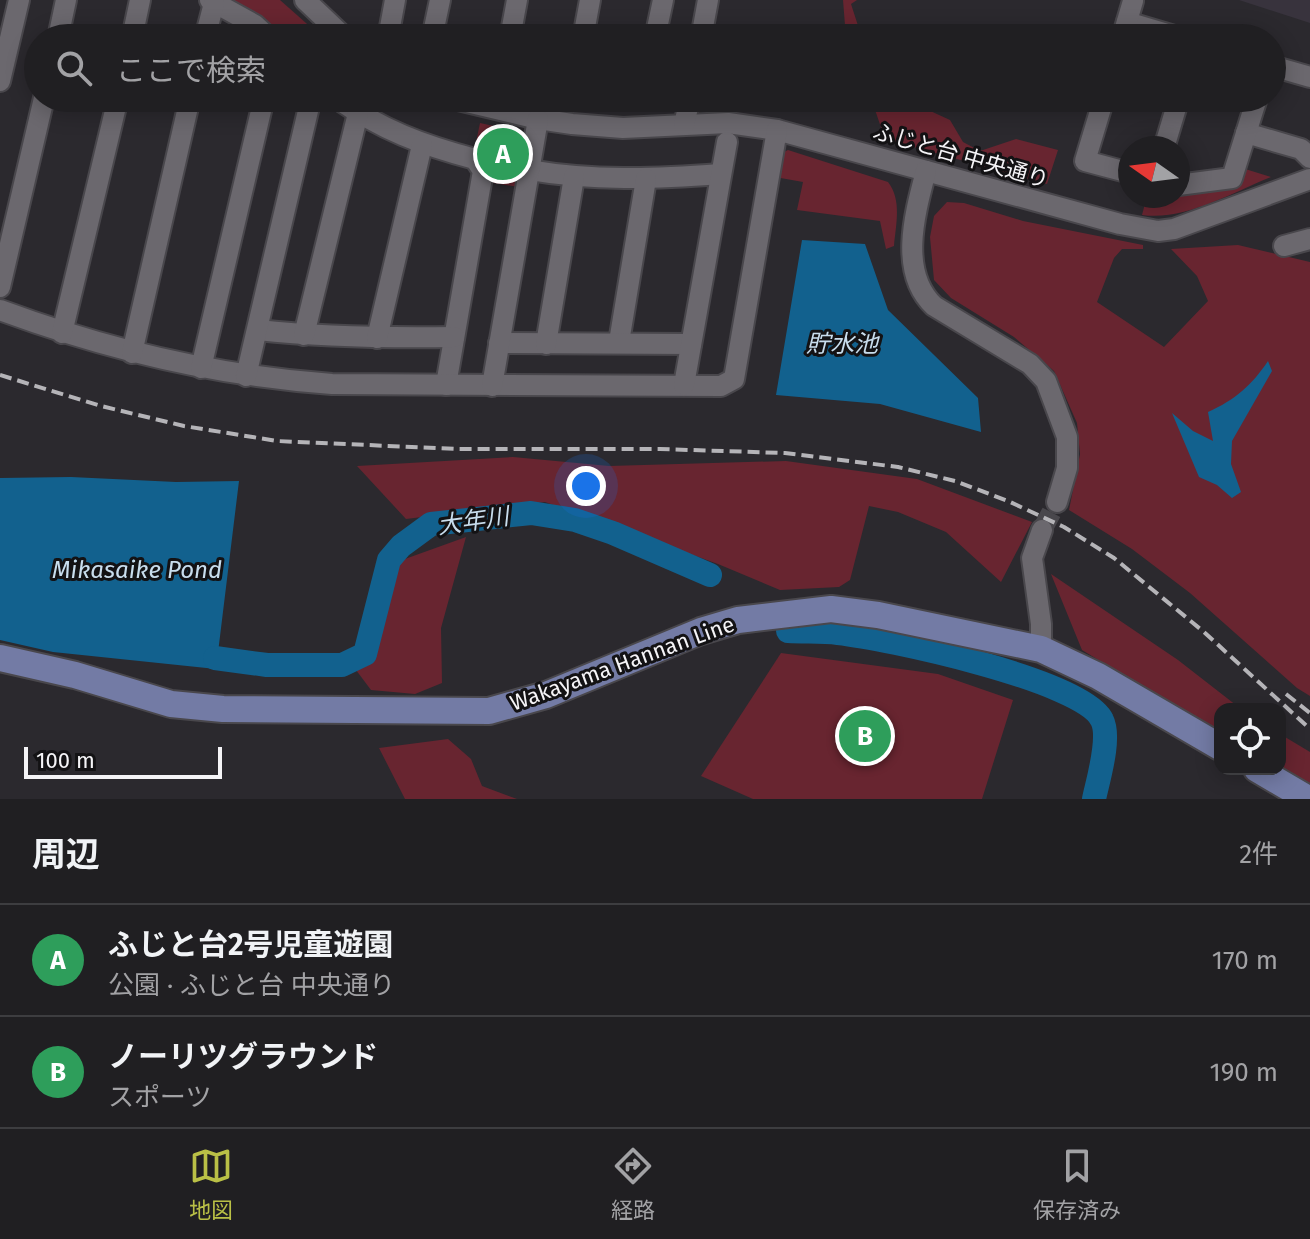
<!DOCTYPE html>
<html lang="ja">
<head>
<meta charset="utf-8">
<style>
	:root { --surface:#201f22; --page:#2d2c2f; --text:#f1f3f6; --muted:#a2a2a5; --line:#3d3d40; --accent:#bac046 }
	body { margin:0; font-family:"Fira Sans","Noto Sans JP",sans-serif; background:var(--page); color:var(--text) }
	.controls { position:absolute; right:24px; bottom:24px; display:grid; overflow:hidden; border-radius:16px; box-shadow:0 4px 20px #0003 }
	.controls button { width:72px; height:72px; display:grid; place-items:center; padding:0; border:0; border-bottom:2px solid var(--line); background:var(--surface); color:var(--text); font:40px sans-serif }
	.compass { position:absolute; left:1118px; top:136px; width:72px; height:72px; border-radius:50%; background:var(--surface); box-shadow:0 4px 20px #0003; rotate:284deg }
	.scale { position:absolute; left:24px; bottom:20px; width:198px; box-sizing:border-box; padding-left:8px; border:4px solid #f5f4f7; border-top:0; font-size:22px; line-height:28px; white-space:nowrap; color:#f5f4f7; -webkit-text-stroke:6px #131214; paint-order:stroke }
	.you { position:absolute; left:586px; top:486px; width:28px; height:28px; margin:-20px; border:6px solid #fff; border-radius:50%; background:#1a73e8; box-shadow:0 0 0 12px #1a73e833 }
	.badge { display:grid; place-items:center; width:52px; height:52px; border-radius:50%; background:var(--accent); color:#fff; font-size:26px; font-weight:700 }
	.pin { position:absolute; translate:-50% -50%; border:4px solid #fff; box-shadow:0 2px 8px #0006 }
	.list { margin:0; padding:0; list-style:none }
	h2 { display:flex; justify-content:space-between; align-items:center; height:104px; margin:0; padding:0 32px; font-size:34px }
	h2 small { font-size:26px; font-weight:400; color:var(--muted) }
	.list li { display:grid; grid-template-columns:52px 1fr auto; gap:24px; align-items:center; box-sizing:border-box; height:112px; padding:0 32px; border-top:2px solid var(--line) }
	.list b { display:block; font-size:30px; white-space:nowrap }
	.list p { margin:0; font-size:26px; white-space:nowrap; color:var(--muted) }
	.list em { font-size:26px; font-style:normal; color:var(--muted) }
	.icon { flex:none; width:44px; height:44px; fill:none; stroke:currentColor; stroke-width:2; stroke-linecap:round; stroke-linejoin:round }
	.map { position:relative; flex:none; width:1310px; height:799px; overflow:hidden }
	.search { position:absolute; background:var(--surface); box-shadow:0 4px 20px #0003; left:24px; right:24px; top:24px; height:88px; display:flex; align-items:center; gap:20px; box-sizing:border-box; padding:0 28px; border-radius:44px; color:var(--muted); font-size:30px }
	.sheet { height:328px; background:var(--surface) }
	nav { display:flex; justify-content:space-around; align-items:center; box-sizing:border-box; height:112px; border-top:2px solid var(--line); background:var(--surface); font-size:22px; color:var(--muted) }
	nav a { display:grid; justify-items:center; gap:4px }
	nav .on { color:var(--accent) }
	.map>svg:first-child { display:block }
	.built { fill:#38333d }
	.green { fill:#682530 }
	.water { fill:#12618e }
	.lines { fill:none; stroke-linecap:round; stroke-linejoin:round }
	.river { stroke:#12618e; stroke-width:24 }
	.minor-tunnel { stroke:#49474c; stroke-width:20; stroke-dasharray:20 10; stroke-linecap:butt }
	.minor-casing { stroke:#49474c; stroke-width:24 }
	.major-casing { stroke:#49474c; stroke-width:30 }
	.minor { stroke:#6b686e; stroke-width:20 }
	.major { stroke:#737ba5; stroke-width:26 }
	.rail { stroke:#b5b4b8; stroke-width:4; stroke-dasharray:12 6; stroke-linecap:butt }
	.labels { text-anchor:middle; stroke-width:6; stroke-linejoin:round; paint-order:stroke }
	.street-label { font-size:22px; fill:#f5f4f7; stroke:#131214 }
	.water-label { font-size:24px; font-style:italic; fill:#c8dded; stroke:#131214 }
</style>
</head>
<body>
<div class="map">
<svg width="1310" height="799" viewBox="0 0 1310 799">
	<rect width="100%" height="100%" fill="#2b292e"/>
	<path class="built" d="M1239,0H1310V23Z"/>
	<g class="green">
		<path d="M228,0H280L315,31L317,38H280Z"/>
		<path d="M843,0H857L851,4L862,38H846Z"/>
		<path d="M634,98H682L673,109L634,112Z"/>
		<path d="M858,98H902L950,120L963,142L980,151L1016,139L1058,150L1047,184L885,139L873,104Z"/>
		<path d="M480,123L521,132L526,140L518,187L488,182L492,156L474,152Z"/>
		<path d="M788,150L888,182C902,200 896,224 894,246L886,249L880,221L797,210L803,182L775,177L778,155Z"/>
		<path d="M1242,168L1271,177C1231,193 1185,221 1142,215L1147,196H1178V191Z"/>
		<path d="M947,202L964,203L1023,221L1143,245V249H1122L1114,258L1097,302L1164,347L1208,301L1197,276L1171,249L1238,245L1310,262V696L1297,688L1190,593L1132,549L1069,510L1080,454L1077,423L1054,371L1014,337L951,298L934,280L930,237L934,216Z"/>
		<path d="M513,457L609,466L786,461L917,479L1032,522L1001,582L946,532L898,512L869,506L850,580L839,587L780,590L718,564L545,502L406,519L357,466Z"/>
		<path d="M466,537L441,628L442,683L415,694L371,690L356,670L361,624L380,568Z"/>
		<path d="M1051,574L1178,660L1241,709H1220V734L1082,650Z"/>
		<path d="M781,653L938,674L1013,700L982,799H753L701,776Z"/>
		<path d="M1280,734L1310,752V787L1280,769Z"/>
		<path d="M448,739L471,759L482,786L517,799H405L379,748Z"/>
	</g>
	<g class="water">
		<path d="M802,240L865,244L888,310L978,398L981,432L880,404L776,395Z"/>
		<path d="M1268,361L1272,371L1232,441L1231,464L1241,492L1232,498L1217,485L1199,477L1172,413L1193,431L1213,441L1208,412C1235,400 1252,385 1268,361Z"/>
		<path d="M71,477L176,482L239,481L216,669L53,652L0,640V478Z"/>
	</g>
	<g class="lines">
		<g class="river">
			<path d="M788,631C805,632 822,631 838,633C884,638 1084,680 1102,720C1111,738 1098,780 1094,799"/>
			<path d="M215,658L267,665H342L365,654L389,560L401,546L431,524L531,513L575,520L613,533L710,575"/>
		</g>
		<path class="minor-tunnel" d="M1042,530L1057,502"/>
		<defs>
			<g id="minor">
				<path d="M210,0L255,25L269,38"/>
				<path d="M305,0L345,38"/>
				<path d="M1127,22L1181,38"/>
				<path d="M58,38L66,0"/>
				<path d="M132,38L140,0"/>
				<path d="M205,38L214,3"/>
				<path d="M388,38L395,0"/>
				<path d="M432,38L440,0"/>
				<path d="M510,38L517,0"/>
				<path d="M583,38L590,0"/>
				<path d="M655,38L663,0"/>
				<path d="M701,38L708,0"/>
				<path d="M1122,38L1133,1"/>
				<path d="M1272,66L1310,77"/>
				<path d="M0,81L19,0"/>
				<path d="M336,98C382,130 422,145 475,159L483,171L446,385"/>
				<path d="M450,98L538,119L572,124L623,128L728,123L777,130L1120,224L1158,231L1174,229L1310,179"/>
				<path d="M1104,98L1085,161L1130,173"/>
				<path d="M684,125L690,98"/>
				<path d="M1246,133L1301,149L1310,158"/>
				<path d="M1164,148L1179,98"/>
				<path d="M529,170C593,181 655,179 720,174"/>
				<path d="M926,171C915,213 898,272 934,306L1030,364L1046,381L1067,437V468L1057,502"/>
				<path d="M1178,185L1232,178L1257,98"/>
				<path d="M1284,246L1310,239"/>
				<path d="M0,287L44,98"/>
				<path d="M0,310C108,350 217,376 332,384L721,386L734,379L777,130"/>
				<path d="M258,330C323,337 388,338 454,337"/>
				<path d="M62,333L118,98"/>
				<path d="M304,335L358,113"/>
				<path d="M377,338L422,145"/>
				<path d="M619,342L646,179"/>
				<path d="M499,343L691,344"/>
				<path d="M546,344L574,177"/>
				<path d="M132,353L190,98"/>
				<path d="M201,368L264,98"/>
				<path d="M246,376L311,98"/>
				<path d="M684,385L727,142"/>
				<path d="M492,386L538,119"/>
				<path d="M1041,649V624L1032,558L1042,530"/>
			</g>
			<g id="major">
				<path d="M0,658L75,675L171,704L223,709L489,711L546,695L701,631L738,620L831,609L878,615L1041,649L1098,676L1220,747"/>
				<path d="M1257,769L1308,799"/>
			</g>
		</defs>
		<use href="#minor" class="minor-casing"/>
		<use href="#major" class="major-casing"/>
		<use href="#minor" class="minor"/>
		<use href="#major" class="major"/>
		<g class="rail">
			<path d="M0,375L101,406L184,426L277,441L457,449H660L785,453L898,467L955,481L1008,501L1064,527L1114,558L1204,632L1310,729"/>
			<path d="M1286,694L1310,713"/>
		</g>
	</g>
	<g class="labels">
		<g class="street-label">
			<text transform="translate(961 155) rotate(16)" y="8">ふじと台 中央通り</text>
			<text transform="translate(622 663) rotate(-20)" y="8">Wakayama Hannan Line</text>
		</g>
		<g class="water-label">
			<text x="842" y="352">貯水池</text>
			<text transform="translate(473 521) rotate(-8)" y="8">大年川</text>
			<text x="137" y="578">Mikasaike Pond</text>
		</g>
	</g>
</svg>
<div class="controls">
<button><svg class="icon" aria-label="locate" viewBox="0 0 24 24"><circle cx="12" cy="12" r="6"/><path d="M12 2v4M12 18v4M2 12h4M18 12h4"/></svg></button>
</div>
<svg class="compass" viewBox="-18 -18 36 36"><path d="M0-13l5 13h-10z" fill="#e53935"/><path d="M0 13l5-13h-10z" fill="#a2a2a5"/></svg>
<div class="scale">100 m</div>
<div class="you"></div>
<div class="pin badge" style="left:503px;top:154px;background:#2e9e5b">A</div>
<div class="pin badge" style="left:865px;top:736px;background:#2e9e5b">B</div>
<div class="search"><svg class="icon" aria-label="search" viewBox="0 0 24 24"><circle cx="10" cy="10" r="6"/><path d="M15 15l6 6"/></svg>ここで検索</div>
</div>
<section class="sheet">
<h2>周辺<small>2件</small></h2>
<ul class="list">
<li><span class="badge" style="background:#2e9e5b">A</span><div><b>ふじと台2号児童遊園</b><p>公園 · ふじと台 中央通り</p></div><em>170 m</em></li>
<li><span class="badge" style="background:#2e9e5b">B</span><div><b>ノーリツグラウンド</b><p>スポーツ</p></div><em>190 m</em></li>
</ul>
</section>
<nav>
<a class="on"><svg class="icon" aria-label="map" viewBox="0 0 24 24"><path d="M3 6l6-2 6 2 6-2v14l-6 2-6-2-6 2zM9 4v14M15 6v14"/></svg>地図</a>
<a><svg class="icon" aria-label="directions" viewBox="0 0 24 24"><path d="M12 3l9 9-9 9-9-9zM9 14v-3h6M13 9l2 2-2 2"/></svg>経路</a>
<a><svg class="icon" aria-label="saved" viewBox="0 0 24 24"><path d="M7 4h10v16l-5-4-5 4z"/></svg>保存済み</a>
</nav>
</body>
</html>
